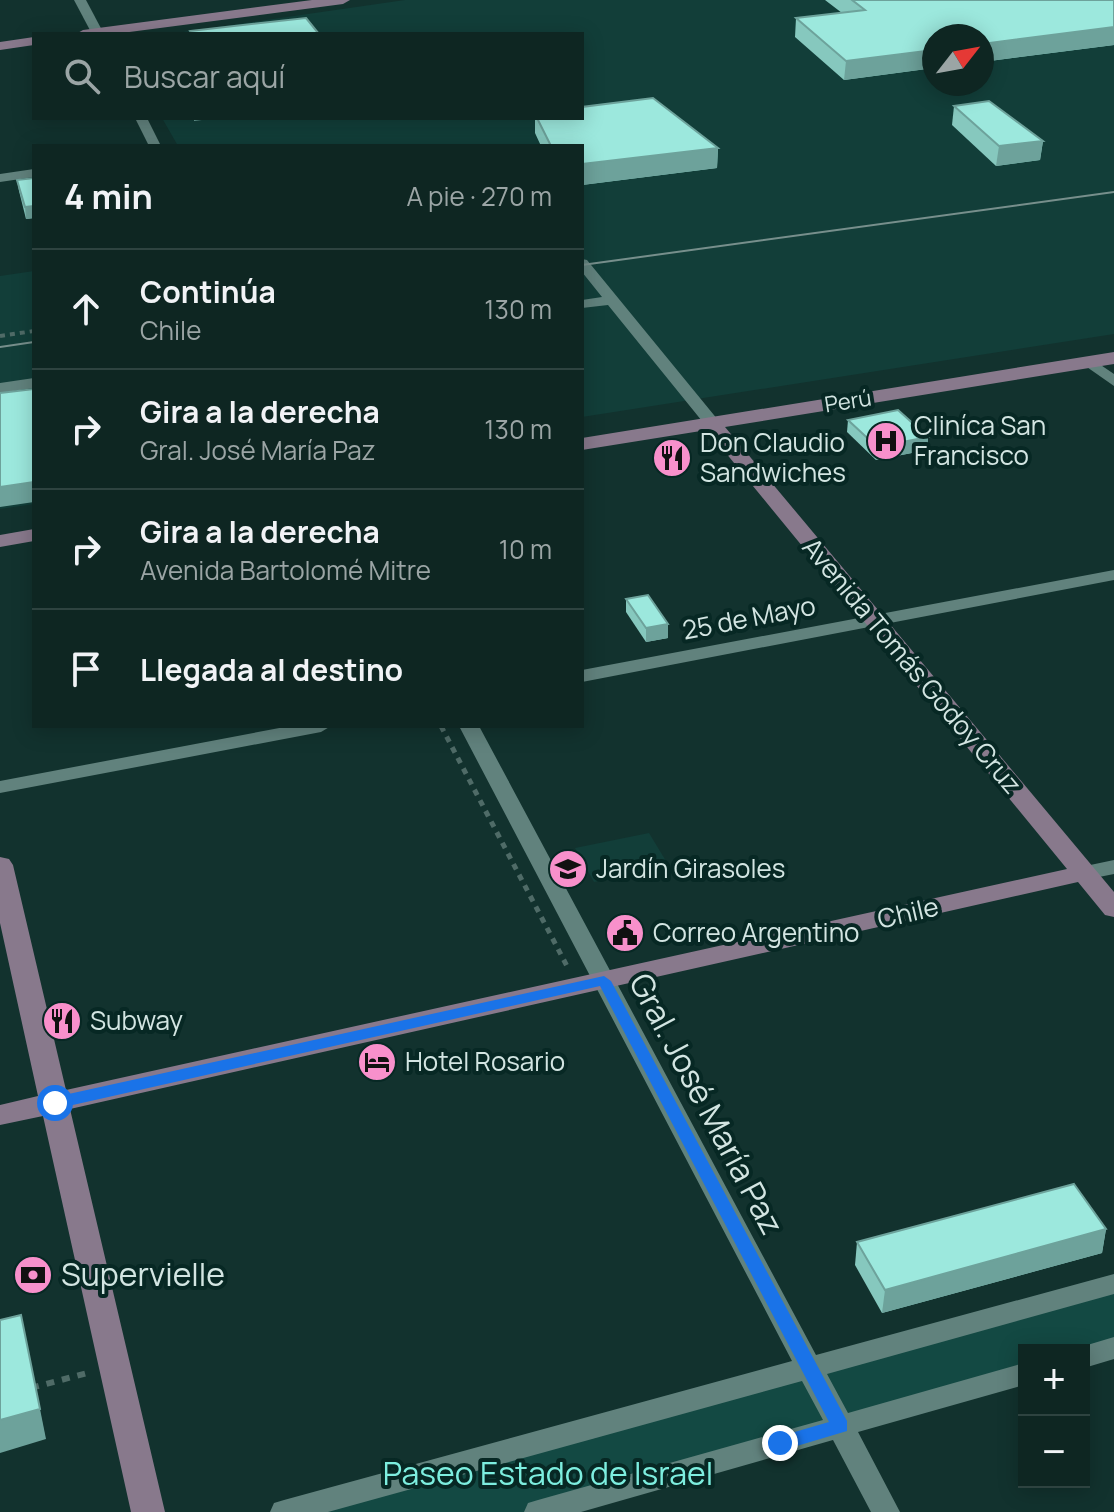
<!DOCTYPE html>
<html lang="es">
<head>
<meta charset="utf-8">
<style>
	:root { --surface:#0e2622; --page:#1c322f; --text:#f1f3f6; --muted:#9ba5a5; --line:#2e4340 }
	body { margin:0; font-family:Manrope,sans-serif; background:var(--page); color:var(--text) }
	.controls { position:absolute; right:24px; bottom:24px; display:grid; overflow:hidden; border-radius:0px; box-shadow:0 4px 20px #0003 }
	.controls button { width:72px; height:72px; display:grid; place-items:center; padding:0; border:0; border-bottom:2px solid var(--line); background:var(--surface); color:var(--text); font:40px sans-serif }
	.compass { position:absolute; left:922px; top:24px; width:72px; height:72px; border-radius:50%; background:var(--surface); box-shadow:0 4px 20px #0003; rotate:59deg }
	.stop { position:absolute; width:24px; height:24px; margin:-18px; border:6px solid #1a73e8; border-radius:50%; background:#fff }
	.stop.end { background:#1a73e8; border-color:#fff; box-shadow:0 2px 8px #0008 }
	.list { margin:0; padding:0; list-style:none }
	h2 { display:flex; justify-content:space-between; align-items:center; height:104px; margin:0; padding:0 32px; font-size:34px }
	h2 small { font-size:26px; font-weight:400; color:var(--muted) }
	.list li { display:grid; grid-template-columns:52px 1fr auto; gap:24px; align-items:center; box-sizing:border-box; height:120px; padding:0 32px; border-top:2px solid var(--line) }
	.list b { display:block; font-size:30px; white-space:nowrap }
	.list p { margin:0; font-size:26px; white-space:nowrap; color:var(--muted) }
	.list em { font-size:26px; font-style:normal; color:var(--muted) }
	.icon { flex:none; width:44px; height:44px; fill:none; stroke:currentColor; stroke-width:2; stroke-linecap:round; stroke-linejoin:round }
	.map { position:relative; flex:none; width:1114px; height:1512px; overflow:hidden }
	.search { position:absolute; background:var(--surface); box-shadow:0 4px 20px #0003; left:32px; top:32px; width:552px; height:88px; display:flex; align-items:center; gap:20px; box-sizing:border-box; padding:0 28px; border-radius:0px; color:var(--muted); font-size:30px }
	.panel { position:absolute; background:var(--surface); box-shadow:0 4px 20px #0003; left:32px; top:144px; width:552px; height:584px; border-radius:0px }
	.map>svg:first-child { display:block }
	.built { fill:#123e39; fill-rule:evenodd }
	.green { fill:#134943 }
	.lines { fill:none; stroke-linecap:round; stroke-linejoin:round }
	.path-far2 { stroke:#4f6b67; stroke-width:4; stroke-dasharray:5 5; stroke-linecap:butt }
	.path-far1 { stroke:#4f6b67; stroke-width:5; stroke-dasharray:6 6; stroke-linecap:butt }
	.path { stroke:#4f6b67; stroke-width:6; stroke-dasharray:8 8; stroke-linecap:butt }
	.street { fill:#61827d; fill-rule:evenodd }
	.secondary { fill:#88798c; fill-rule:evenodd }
	.tram { stroke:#778f8c; stroke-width:2 }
	.wall { fill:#86c8be }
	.shaded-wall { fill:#6da29b }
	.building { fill:#9ce8dd; stroke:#6da29b; stroke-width:2 }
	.route { fill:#1a73e8 }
	.labels { text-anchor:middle; stroke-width:8; stroke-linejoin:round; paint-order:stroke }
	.far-street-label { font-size:22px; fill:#d3e5e2; stroke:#072824 }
	.poi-label { font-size:26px; fill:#d3e5e2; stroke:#072824; text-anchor:start }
	.street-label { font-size:26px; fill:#d3e5e2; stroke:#072824 }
	.near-street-label { font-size:32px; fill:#d3e5e2; stroke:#072824 }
	.near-poi-label { font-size:32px; fill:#d3e5e2; stroke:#072824; text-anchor:start }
	.near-park-label { font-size:32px; fill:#7deedf; stroke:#072824 }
</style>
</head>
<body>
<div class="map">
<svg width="1114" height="1512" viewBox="0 0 1114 1512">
	<rect width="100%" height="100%" fill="#12322e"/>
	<g class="built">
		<path d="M405,0H1114V334L582,417V146H178L162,118H582V34H169ZM934,36H982V84H934Z"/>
		<path d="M34,271V504L0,509V276Z"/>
		<path d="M649,833L669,866L594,882L575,848Z"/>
	</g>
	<path class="green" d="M1114,1284V1348L1024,1350V1374L538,1512H284Z"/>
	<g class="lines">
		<path class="path-far2" d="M0,336L34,331"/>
		<path class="path-far1" d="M441,726L568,968"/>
		<path class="path" d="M31,1388L91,1372"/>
		<g class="street">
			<path d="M74,0H86L104,34H92Z"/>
			<path d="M135,118H147L161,146H149Z"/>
			<path d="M34,169V177L0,182V174Z"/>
			<path d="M582,259L587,260L718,420V426H706L608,305L582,308V300L602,297L582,272Z"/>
			<path d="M1089,357L1114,374V386L1084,365L1081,362Z"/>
			<path d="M34,378V388L0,393V383Z"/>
			<path d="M1114,570V580L582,682V670Z"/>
			<path d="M290,726H331L321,732L0,793V781Z"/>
			<path d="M459,726H479L816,1355L1114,1274V1294L827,1374L848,1413L1024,1363V1385L858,1432L900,1512H871L833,1440L581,1512H524L528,1503L538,1500L823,1420L802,1381L328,1512H270L274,1503L284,1500L792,1361Z"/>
			<path d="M1114,860V874L1084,880L1073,873L1076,868Z"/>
			<path d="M1114,1337V1359L1084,1368V1350L1074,1349Z"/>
		</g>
		<g class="secondary">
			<path d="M312,0H350L343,4L114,34H76L83,30Z"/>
			<path d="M34,37V45L0,50V42Z"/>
			<path d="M1114,352V364L725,427L1114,892V917L1105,915L1078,882L70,1109L165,1512H131L43,1116L0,1125V1105L38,1096L0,923V857L9,859L13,865L66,1090L1067,869L707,430L582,450V438Z"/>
			<path d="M34,529V541L0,547V535Z"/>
		</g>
		<g class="tram">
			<path d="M582,265L1114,192"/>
			<path d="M0,347L34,342"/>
		</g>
	</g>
	<g class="wall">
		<path d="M825,0H1114V45L982,62L934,36V68L844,80L795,37L796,18L842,13Z"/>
		<path d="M954,106L1043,141L1040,160L996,166L952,125Z"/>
		<path d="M535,118H582L718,148L717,168L582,185V146H541L535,133Z"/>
		<path d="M34,178V218L26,219L19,191L17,180Z"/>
		<path d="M848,420L928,437L927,450L876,460L847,432Z"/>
		<path d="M626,599L668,638L646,642L626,612Z"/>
		<path d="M1106,1229L1102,1253L882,1313L855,1265L857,1242Z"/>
	</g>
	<g class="shaded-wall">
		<path d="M1114,27V45L982,62V44Z"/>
		<path d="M934,50V68L844,80L846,61Z"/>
		<path d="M194,118H217L194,121Z"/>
		<path d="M1043,141L1040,160L996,166L999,146Z"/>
		<path d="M718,148L717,168L582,185V164Z"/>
		<path d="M34,206V218L26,219L25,207Z"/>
		<path d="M928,437L927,450L876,460L877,447Z"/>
		<path d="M34,482V502L0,507V487Z"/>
		<path d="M668,624V638L646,642V628Z"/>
		<path d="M1106,1229L1102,1253L882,1313L885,1290Z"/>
		<path d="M40,1409L46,1439L0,1453V1420Z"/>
	</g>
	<g class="building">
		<path d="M852,0H1114V27L982,44V36H934V50L846,61L796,18L865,10Z"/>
		<path d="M306,18L319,34H192L190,31Z"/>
		<path d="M653,98L718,148L582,164V146H551L537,118H582V107Z"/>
		<path d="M989,101L1043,141L999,146L954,106Z"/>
		<path d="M34,178V206L25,207L17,180Z"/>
		<path d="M34,389V482L0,487V393Z"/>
		<path d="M898,410L928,437L877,447L848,420Z"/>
		<path d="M648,595L668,624L646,628L626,599Z"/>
		<path d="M1074,1184L1106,1229L885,1290L857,1242Z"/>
		<path d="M21,1315L40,1409L0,1420V1320Z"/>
	</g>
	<path class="route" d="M604,976L611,981L847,1421V1431L780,1451L774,1449V1438L829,1422L600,986L55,1109L47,1103L55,1097Z"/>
	<defs>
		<symbol id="hospital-disc" viewBox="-11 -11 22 22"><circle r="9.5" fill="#f890cb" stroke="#072824"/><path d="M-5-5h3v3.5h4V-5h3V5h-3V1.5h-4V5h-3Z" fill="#111"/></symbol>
		<symbol id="restaurant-disc" viewBox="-11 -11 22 22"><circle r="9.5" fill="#f890cb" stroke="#072824"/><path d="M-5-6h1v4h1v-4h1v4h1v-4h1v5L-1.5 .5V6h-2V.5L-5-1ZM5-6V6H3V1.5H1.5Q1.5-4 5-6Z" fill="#111"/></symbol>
		<symbol id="school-disc" viewBox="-11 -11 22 22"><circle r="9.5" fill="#f890cb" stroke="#072824"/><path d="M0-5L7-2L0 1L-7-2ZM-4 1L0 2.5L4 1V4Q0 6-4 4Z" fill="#111"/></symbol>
		<symbol id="civic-disc" viewBox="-11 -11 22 22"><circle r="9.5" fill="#f890cb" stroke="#072824"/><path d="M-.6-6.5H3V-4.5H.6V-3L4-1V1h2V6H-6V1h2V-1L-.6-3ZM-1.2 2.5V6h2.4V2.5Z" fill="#111"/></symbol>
		<symbol id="hotel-disc" viewBox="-11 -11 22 22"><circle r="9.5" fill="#f890cb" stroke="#072824"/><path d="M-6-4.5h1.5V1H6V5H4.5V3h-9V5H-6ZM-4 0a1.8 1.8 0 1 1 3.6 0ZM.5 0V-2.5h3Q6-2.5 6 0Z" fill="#111"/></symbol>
		<symbol id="bank-disc" viewBox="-11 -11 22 22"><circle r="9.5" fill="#f890cb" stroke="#072824"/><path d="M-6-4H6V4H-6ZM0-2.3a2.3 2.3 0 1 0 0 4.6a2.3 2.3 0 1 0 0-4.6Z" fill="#111"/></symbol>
	</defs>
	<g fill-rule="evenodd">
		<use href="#hospital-disc" x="864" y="419" width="44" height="44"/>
		<use href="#restaurant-disc" x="650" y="436" width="44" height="44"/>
		<use href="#school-disc" x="546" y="847" width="44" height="44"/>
		<use href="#civic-disc" x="603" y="911" width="44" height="44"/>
		<use href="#restaurant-disc" x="40" y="999" width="44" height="44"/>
		<use href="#hotel-disc" x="355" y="1040" width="44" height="44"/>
		<use href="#bank-disc" x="11" y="1253" width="44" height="44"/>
	</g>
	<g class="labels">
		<g class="far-street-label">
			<text transform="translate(848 401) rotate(-9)" y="8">Perú</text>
		</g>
		<g class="poi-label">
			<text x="914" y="435">Cliníca San<tspan x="914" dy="30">Francisco</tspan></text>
			<text x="700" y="452">Don Claudio<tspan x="700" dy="30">Sandwiches</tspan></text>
			<text x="596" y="878">Jardín Girasoles</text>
			<text x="653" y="942">Correo Argentino</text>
			<text x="90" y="1030">Subway</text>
			<text x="405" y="1071">Hotel Rosario</text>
		</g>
		<g class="street-label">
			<text transform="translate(749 618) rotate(-11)" y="9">25 de Mayo</text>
			<text transform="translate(912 666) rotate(50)" y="9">Avenida Tomás Godoy Cruz</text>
			<text transform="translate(908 913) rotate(-13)" y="9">Chile</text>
		</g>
		<g class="near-street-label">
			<text transform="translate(706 1104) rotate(62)" y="11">Gral. José María Paz</text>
		</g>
		<g class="near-poi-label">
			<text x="61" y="1286">Supervielle</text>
		</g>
		<g class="near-park-label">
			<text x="548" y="1485">Paseo Estado de Israel</text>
		</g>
	</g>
</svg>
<div class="controls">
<button>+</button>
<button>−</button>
</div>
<svg class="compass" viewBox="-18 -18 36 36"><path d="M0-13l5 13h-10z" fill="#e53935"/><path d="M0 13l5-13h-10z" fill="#9ba5a5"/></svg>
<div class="stop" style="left:55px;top:1103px"></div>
<div class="stop end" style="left:780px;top:1443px"></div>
<div class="search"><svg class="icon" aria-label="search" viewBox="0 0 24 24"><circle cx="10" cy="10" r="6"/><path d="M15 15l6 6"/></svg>Buscar aquí</div>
<section class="panel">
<h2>4 min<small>A pie · 270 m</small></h2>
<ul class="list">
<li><svg class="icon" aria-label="ahead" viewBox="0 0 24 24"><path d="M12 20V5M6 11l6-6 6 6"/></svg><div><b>Continúa</b><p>Chile</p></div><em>130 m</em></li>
<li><svg class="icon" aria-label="right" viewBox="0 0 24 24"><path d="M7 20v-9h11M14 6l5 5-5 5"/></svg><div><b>Gira a la derecha</b><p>Gral. José María Paz</p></div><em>130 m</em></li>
<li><svg class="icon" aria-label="right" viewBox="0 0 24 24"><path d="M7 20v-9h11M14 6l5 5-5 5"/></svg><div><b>Gira a la derecha</b><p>Avenida Bartolomé Mitre</p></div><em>10 m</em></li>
<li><svg class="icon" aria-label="arrive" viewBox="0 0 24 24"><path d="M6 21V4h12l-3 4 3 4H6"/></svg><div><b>Llegada al destino</b></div></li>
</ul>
</section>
</div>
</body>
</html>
